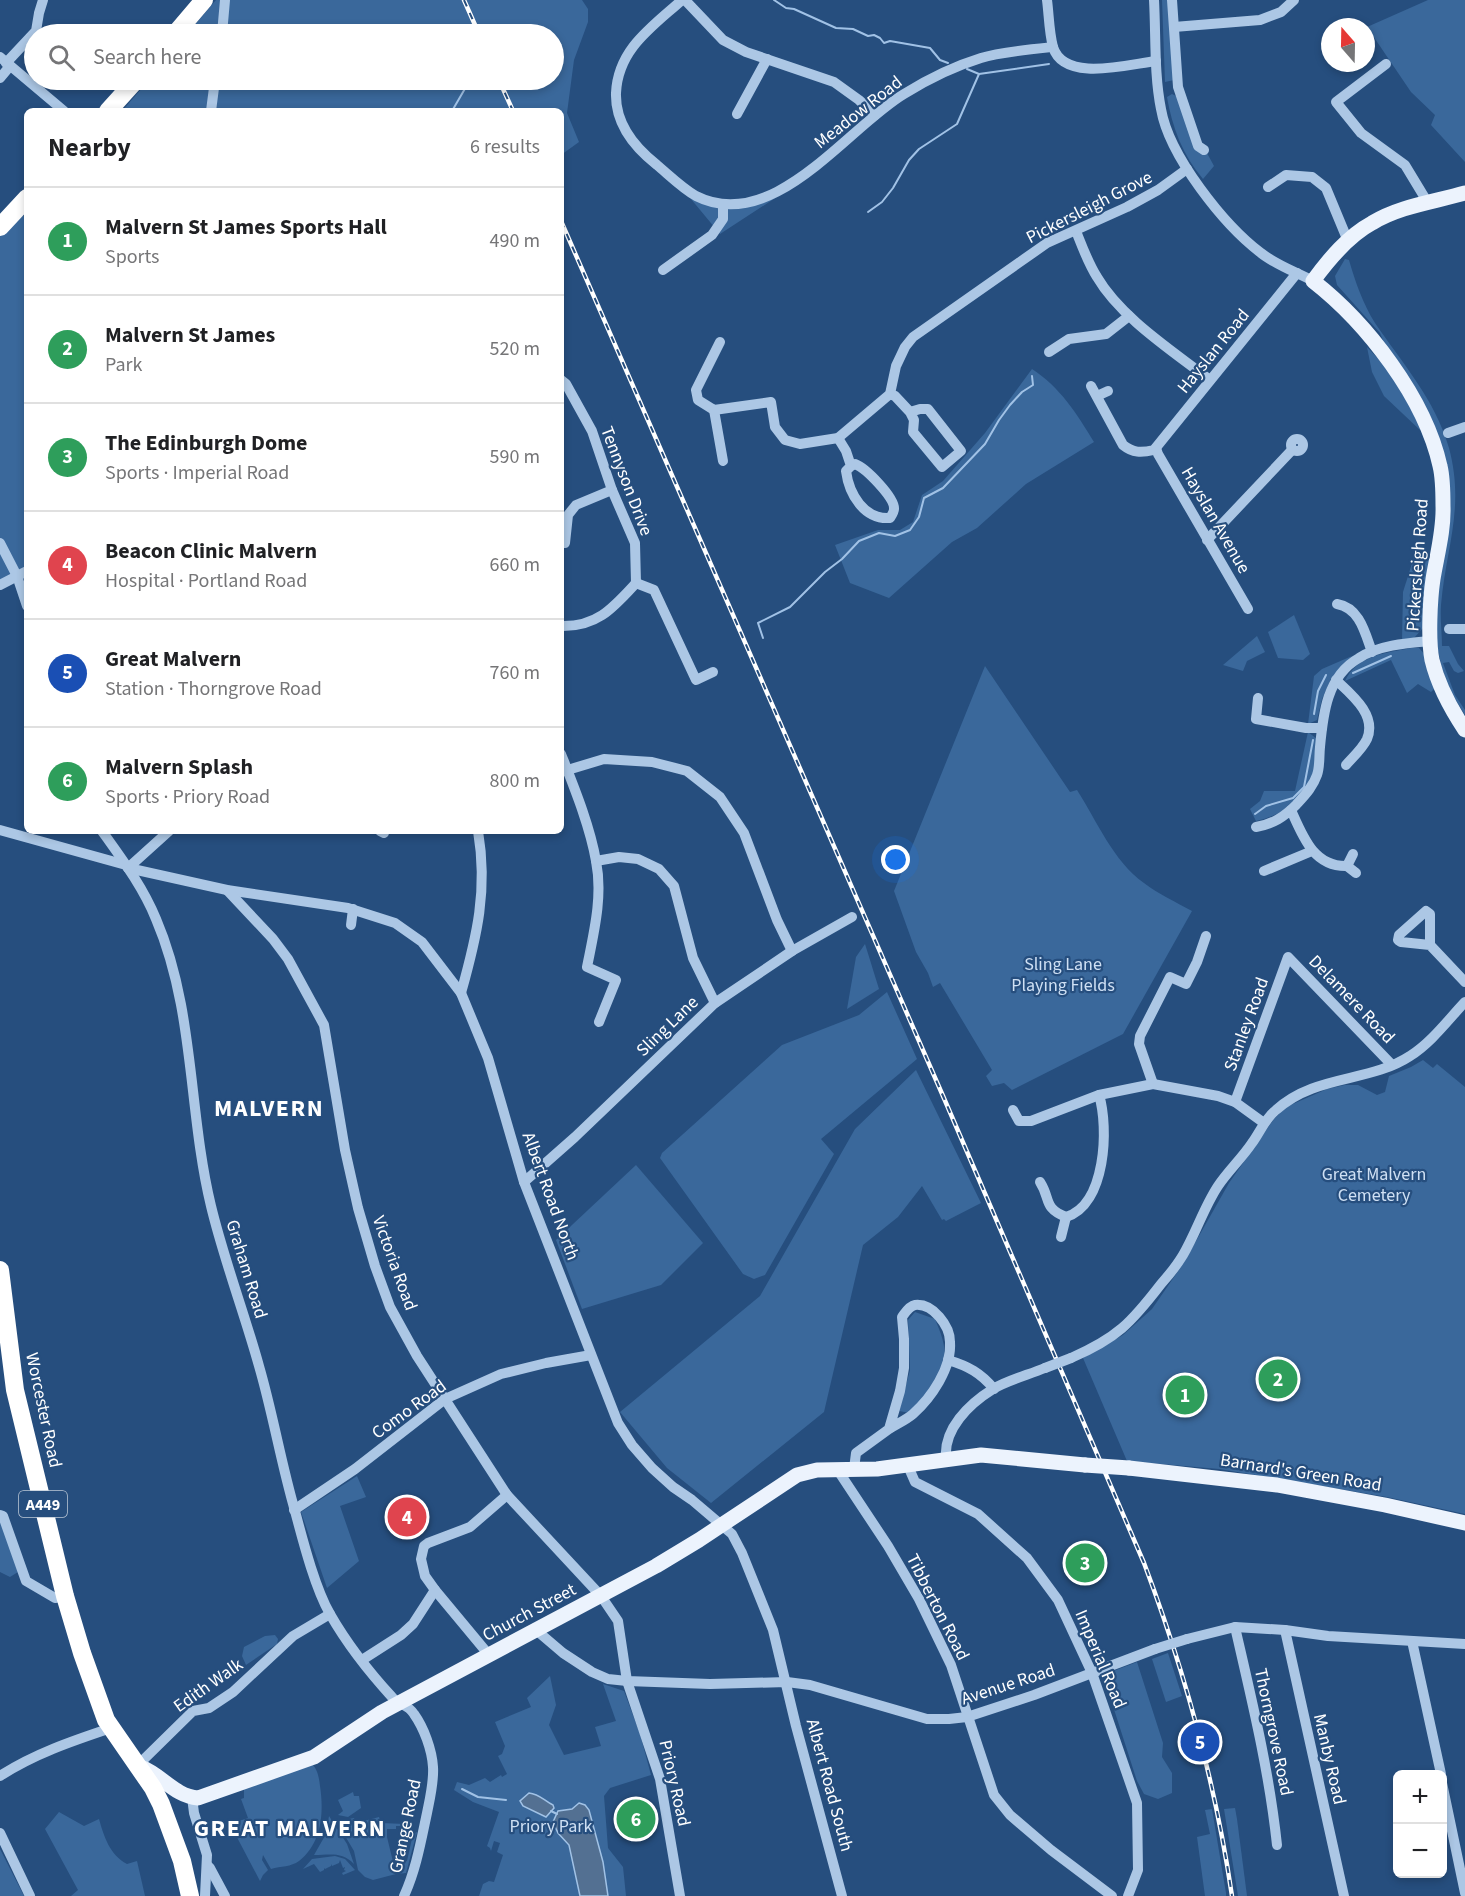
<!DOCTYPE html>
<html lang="en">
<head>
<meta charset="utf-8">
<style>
	:root { --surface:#fff; --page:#f6f6f6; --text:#202124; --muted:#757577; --line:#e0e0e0; --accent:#ea580c }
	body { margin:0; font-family:"Source Sans 3",sans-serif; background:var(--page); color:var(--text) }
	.controls { position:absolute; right:18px; bottom:18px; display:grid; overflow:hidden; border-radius:9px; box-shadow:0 3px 9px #0003 }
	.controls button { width:54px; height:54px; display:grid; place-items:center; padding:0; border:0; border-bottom:2px solid var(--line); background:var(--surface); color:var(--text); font:30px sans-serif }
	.compass { position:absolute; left:1321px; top:18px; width:54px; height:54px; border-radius:50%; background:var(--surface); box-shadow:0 3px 9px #0003; rotate:340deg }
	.you { position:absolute; left:896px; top:860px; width:21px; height:21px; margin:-15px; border:4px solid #fff; border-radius:50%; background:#1a73e8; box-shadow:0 0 0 9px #1a73e833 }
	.badge { display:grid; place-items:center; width:39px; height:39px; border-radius:50%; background:var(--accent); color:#fff; font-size:20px; font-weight:700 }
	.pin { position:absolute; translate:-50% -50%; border:3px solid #fff; box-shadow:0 2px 6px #0006 }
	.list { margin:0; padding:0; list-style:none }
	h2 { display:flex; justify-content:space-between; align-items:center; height:78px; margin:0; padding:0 24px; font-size:26px }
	h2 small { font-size:20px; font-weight:400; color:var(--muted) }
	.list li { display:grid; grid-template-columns:39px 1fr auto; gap:18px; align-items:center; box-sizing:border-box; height:108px; padding:0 24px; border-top:2px solid var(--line) }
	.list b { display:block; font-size:22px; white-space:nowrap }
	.list p { margin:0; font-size:20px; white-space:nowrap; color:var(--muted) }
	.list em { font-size:20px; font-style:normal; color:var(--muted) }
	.icon { flex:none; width:33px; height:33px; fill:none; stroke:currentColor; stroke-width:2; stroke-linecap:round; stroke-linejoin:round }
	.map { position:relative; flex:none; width:1465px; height:1896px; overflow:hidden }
	.search { position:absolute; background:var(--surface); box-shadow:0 3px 9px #0003; left:24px; top:24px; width:540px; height:66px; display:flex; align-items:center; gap:15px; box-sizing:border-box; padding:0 21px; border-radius:33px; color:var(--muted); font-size:22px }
	.panel { position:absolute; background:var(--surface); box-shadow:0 3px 9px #0003; left:24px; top:108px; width:540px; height:726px; border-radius:9px }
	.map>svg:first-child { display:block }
	.green { fill:#3a689b }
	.water { fill:#537092; stroke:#a1c2e6; stroke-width:1.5 }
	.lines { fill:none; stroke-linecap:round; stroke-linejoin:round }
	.stream { stroke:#a1c2e6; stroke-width:2 }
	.minor { stroke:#acc7e5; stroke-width:10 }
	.major { stroke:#ecf3fd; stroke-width:15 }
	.highway { stroke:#fff; stroke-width:18 }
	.rail-casing { stroke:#fff; stroke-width:4.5 }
	.rail { stroke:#264e7e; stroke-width:2; stroke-dasharray:7; stroke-linecap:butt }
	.minor-bridge { stroke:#acc7e5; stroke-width:10 }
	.major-bridge { stroke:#ecf3fd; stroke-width:15 }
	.labels { text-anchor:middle; stroke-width:4.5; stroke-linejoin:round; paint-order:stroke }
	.shield { fill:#264e7e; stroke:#becad8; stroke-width:1.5 }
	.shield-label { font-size:16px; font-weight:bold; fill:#fff }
	.street-label { font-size:18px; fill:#fff; stroke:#264e7e }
	.park-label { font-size:18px; fill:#cfe0f4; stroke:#264e7e }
	.district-label { font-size:24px; font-weight:bold; letter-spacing:1.5px; fill:#fff; stroke:#264e7e }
</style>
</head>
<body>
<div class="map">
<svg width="1465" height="1896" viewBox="0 0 1465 1896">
	<rect width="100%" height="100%" fill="#264e7e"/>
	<g class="green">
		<path d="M216,0H582L588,9V22L574,60L567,113L579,142L561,155V111H122L149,80H554V34H187Z"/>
		<path d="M1162,0H1169L1174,80L1165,82Z"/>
		<path d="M1428,0H1465V162L1431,125L1435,115L1411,92L1367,27Z"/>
		<path d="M1172,94L1176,96L1214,166L1203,179C1183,156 1172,127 1167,97Z"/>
		<path d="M686,193L714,206L783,193L720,234Z"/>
		<path d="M18,213L23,216L27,213V583L20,576L0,584V233Z"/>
		<path d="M1345,259L1349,260C1355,281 1363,304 1375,323C1402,363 1435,399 1449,448C1465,508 1446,547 1441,605C1440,619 1442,633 1442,646H1449L1458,664L1464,671L1458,673L1454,671L1449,662L1443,663L1455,695L1465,710V715L1449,689L1442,669L1437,646L1436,615L1449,498L1380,333L1337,285L1335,276Z"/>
		<path d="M1367,347L1386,367L1422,427L1420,430L1384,396L1372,372Z"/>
		<path d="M1032,369C1060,387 1077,414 1094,442L1026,484L977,528L952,542L889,598L850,583L835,545L878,530H900L913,522L922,495L943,481L985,433Z"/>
		<path d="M1415,554L1430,559L1423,628L1414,638L1402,640L1403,592Z"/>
		<path d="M1294,615L1310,654L1303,660L1278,658L1268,632Z"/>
		<path d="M1257,636L1265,652L1247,661L1243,671L1223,665Z"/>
		<path d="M1411,648H1419L1426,656L1434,689L1431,692L1418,684L1407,693L1391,660L1345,681C1357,655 1386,653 1411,648Z"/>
		<path d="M1352,656L1331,679L1322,699L1317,720L1308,724L1314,676L1322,669Z"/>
		<path d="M985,666L1070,792L1077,790C1097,821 1113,861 1144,883C1158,894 1176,902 1192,911L1123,1034L1012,1090L1004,1083L992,1086L986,1076L992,1070L940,983L933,987L928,973L916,952L894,891Z"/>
		<path d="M1308,732L1317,739C1316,750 1317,762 1314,772C1308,798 1281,816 1256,821L1250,809L1260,801L1264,791H1295Z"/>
		<path d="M865,944L879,989L847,1009L856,957Z"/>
		<path d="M887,992L917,1059L821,1139L834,1154L765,1275L754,1279L743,1274L660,1158L662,1153L782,1045L859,1015Z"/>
		<path d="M1423,1060L1433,1068L1437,1064L1465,1087V1514L1387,1497L1219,1469L1127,1461L1083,1358L1123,1335L1152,1309L1183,1264L1229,1183L1274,1119L1286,1107L1327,1089L1345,1085H1358L1377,1095L1385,1092L1389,1076L1411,1067Z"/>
		<path d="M916,1070L981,1203L946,1221L944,1219L942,1220L922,1186L898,1217L863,1245L824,1412L711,1503L667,1468L620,1412L760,1296L855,1129Z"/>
		<path d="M636,1165L703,1243L661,1285L582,1309L556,1240Z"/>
		<path d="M915,1312L935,1319C940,1331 947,1347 944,1361C940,1380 922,1398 910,1413L899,1411L910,1370L908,1320Z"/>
		<path d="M357,1476L366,1497L340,1506L359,1561L327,1588L301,1512Z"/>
		<path d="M0,1519L18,1572L10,1577L0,1572Z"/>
		<path d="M275,1635L278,1639L277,1644L246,1665L242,1656L244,1647L265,1636Z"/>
		<path d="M1168,1653L1182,1696L1166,1702L1152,1659Z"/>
		<path d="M1137,1662L1163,1743L1162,1757L1172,1773V1793L1158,1799L1144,1794L1137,1781L1103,1675Z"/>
		<path d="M550,1676L556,1705L549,1725L564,1755L601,1746L595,1727L616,1721L603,1684L624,1691L640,1734L651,1775L610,1788L604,1796L608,1848L623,1867L626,1896H479L483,1884L489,1881L494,1882L503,1855L497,1852L500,1843L494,1841L491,1851L490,1848L487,1846L499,1812L473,1802L454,1790L457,1782L469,1785L485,1778L490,1782L501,1775L502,1777L507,1774L498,1756L502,1754L505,1746L495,1722L531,1707L527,1698Z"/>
		<path d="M312,1764C318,1770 319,1778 320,1786C324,1812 322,1843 299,1861C291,1867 281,1866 271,1869L263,1855L262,1860L268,1870L263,1875L260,1881L230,1824L248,1818L241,1799L244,1798V1789Z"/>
		<path d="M353,1792L354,1796H359L361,1808L348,1817L338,1815L343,1811L338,1800Z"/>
		<path d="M1235,1808L1237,1819L1247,1896H1238L1224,1809Z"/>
		<path d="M1212,1809L1226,1893V1896H1205L1197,1837L1210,1834L1205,1810Z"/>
		<path d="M59,1812L84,1826L99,1819C104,1837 110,1855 127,1864L137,1861L145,1896H71L78,1890L45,1829Z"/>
		<path d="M329,1816L347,1844L354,1864C342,1851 329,1855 314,1855L326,1834Z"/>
		<path d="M379,1817L381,1823L405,1824V1826H396V1829H387V1837L394,1866L407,1861L413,1834L417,1832L406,1873L396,1874L373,1880L365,1877L358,1870L354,1851L335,1819L344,1820L354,1818L356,1823Z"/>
		<path d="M0,1849L24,1896H0Z"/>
		<path d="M335,1856L345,1859L355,1870L343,1875L342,1873L346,1871L344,1870L345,1867L343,1868L340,1860L339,1863L332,1866L331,1864V1866L325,1869L324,1868V1870L320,1872L314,1864L303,1869L312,1859Z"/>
	</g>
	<g class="water">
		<path d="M529,1793C540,1794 544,1801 553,1805L554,1808L546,1817L523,1806L520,1801Z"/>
		<path d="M579,1803L585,1805L589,1810L603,1862L608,1896H580L569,1845L558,1833L553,1822L558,1811L572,1809Z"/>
	</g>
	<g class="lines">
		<g class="stream">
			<path d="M774,0L786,8L794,9L836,28L853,29L868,36L874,35L880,38L884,43L890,41L930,48L940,60L948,63"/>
			<path d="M967,69L979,74L1049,64"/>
			<path d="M452,111L470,80"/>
			<path d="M868,212L882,202L893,188L909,160L919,149L957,124L979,74"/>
			<path d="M763,638L758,623L790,607L825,572L842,559L859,541L879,533L895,536L910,530L919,517L924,498L943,488L985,444L999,420L1010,405L1022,392L1033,385L1032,376"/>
			<path d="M1353,673L1391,656"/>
			<path d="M1314,714L1318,691L1326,675"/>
			<path d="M1255,814L1266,806L1293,798L1304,787L1313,740"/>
			<path d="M462,1789L478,1797L506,1800"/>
			<path d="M551,1811L557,1814"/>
		</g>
		<g class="minor">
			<path d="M682,0C652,27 618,49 616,93C615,123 634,147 657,165C669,175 682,188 696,196C773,235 847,128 904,94C928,79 955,66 981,58C1000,52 1033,49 1053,47"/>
			<path d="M685,0L723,40L746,52L834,82L859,100L875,115"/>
			<path d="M1047,0C1049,15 1049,32 1053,47C1064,83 1129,64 1156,61"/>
			<path d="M1154,0C1156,36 1154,74 1161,109C1169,156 1224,225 1261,253C1276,265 1296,272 1313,281"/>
			<path d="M1172,0L1178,87L1198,146L1204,150"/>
			<path d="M1174,27L1260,20L1281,12L1294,0"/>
			<path d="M222,34L225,0"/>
			<path d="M0,57L64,111"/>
			<path d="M6,63L36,31L39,13L43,0"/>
			<path d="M1386,64L1336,102L1361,133L1405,165L1428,203"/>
			<path d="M0,78L10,66"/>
			<path d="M211,111L215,80"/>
			<path d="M737,114L767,59"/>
			<path d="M1268,187L1286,175L1312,177L1326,188L1348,241"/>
			<path d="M1076,231C1082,246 1088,263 1097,277C1121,318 1173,351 1210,380"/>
			<path d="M663,270L712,235L723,219V204"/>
			<path d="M720,342L696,390L698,400L714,410L771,402L775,427L785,440L800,444L838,438L890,394L896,366L905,347L913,337L1047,243L1127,207L1158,190L1187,169"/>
			<path d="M1049,352L1069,339L1106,334L1129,316"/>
			<path d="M561,380L566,384L592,431L612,490L635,543L636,583C613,608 597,627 561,626"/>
			<path d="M1091,386L1123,445C1133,453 1141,453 1154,450L1297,273"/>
			<path d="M890,394L895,396L910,412L920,409H928L961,451L942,467L913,432L914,420L910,412"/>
			<path d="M1097,396L1108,391"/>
			<path d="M714,410L723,461"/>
			<path d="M1448,433L1465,427"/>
			<path d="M838,438L846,451L851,466L846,471C849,494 864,520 890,518C892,515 894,512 894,509C895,498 866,468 855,464L851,466"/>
			<circle cx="1297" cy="445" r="6"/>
			<path d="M1156,448L1158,454L1248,609"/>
			<path d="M1207,540L1292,450"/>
			<path d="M0,543L17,576L27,606"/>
			<path d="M565,543L568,515L576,505L612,490"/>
			<path d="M636,583L654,590L696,680L713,672"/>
			<path d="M0,585L27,571"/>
			<path d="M1337,604C1360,608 1365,633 1372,652"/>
			<path d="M1449,629H1465"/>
			<path d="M1336,680C1352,695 1377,715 1367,739C1363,748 1353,757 1346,765"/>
			<path d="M1258,698L1256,719L1306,728H1322"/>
			<path d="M561,754C574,787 590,826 596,861C603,896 594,932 587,967L616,980L599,1022"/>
			<path d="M561,772L604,759L652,762L687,771L720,797L744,833L777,920L792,951"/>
			<path d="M1291,810C1303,837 1314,867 1347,866L1356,873"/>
			<path d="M1256,827C1273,824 1284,817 1296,805C1304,796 1313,787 1317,775C1320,767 1319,756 1320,747C1323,714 1327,676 1359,658C1379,645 1407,643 1430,641"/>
			<path d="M0,830L126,865"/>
			<path d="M102,831C122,859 143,887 156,919C195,1010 188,1111 211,1206C224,1260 244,1312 259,1366C273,1414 281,1463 295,1511C303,1541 315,1588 330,1614C346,1642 370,1673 392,1697C399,1705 408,1704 414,1714C424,1728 432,1750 433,1767C434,1782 430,1798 427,1813C421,1841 416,1870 404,1896"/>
			<path d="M380,831L384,833"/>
			<path d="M596,861L619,857L638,859L659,869L674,886L693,958L715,1003"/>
			<path d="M1347,866L1353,854"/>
			<path d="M128,868L227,890L348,908L395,923L422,942L461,993L488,1058L524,1182L618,1423L632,1445L652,1468L673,1487L692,1500L732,1534L742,1553L773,1630L796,1726L842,1896"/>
			<path d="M128,868L169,831"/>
			<path d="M1264,871L1312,851"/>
			<path d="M227,890L273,939L288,959L324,1025L345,1150L358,1208L375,1266L390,1307L417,1356L507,1495L601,1596L618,1621L627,1681L660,1779L680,1896"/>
			<path d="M351,925L353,909"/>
			<path d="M1430,945V914L1426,911L1399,935L1398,940L1401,942L1430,945L1465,982"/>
			<path d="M461,993C477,936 488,890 478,831"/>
			<path d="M1153,1084L1139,1044L1140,1036L1170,977L1186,984L1197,962L1206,936"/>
			<path d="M1235,1102L1288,957L1392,1065"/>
			<path d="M1013,1110L1019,1121H1031L1099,1095L1153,1084L1218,1096L1235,1102L1264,1123"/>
			<path d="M524,1182L575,1137L715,1003L792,951L852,917"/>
			<path d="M1040,1182C1051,1199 1043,1208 1066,1217C1106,1205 1109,1128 1099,1095"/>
			<path d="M1061,1237L1066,1217"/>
			<path d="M1071,1358C1117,1338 1131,1323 1161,1284C1169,1275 1177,1265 1183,1255C1196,1233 1204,1207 1218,1186C1228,1171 1242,1158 1252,1143C1260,1132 1265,1119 1276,1110C1316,1074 1369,1083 1410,1056C1431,1043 1448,1020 1465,1002"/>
			<path d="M948,1360C968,1366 981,1373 994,1389"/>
			<path d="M946,1459C943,1429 969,1404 993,1389C1008,1380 1028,1375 1045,1368"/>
			<path d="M908,1466L915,1482L978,1514L1027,1558L1058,1600L1092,1673L1137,1803L1138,1870L1128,1896"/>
			<path d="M837,1469L888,1546L919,1599L951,1665L994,1795L1010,1815L1051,1850L1112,1896"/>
			<path d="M854,1469L856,1453L889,1429L900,1391L904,1368V1339L902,1317C905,1313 909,1306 915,1305C933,1303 950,1326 950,1342C952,1368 931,1398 913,1414C906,1420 897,1424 889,1429"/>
			<path d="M294,1510L355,1469L445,1399L501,1374L546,1363L591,1355"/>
			<path d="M0,1515L3,1516L26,1581L55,1598L65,1596"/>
			<path d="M1235,1627C1252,1701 1269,1770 1277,1845"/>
			<path d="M536,1630L563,1653L592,1672L608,1679L627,1681L710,1684L787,1682L810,1685L927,1719H949L967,1717L1034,1695L1155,1649"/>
			<path d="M1285,1630L1344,1896"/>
			<path d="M1187,1639L1235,1627L1285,1630L1328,1636L1465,1644"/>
			<path d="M1412,1641L1441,1774"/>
			<path d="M489,1655L435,1590L425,1576L421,1559L424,1546L428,1543L470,1527L507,1495"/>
			<path d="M362,1660L401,1635L413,1624L435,1590"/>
			<path d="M137,1766L193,1711L209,1708L233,1692L293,1636L330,1614"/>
			<path d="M0,1776C34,1754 72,1741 111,1728"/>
			<path d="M1442,1783L1465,1893"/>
			<path d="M192,1797L194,1813L207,1855L205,1896"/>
			<path d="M0,1833L30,1896"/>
			<path d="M207,1865L210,1868L225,1896"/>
		</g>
		<g class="major">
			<path d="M1465,193C1434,202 1400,206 1372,223C1348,236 1329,259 1313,281C1367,323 1425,398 1440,466C1443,478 1443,494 1443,506C1444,530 1437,555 1433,579C1430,599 1428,640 1432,660C1438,685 1451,709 1465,730"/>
			<path d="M1129,1468L1277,1485L1385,1505L1465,1523"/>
			<path d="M137,1766C160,1772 173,1796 198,1798L314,1757L382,1712L656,1566L699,1540L797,1475L817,1470L877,1469L981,1455L1085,1465"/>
		</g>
		<g class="highway">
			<path d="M175,34L204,0"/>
			<path d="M108,111L136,80"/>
			<path d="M0,227L27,198"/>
			<path d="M0,1270L15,1390L65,1596L82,1653L106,1720L153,1788L161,1804L182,1861L190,1896"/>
		</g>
		<defs>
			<g id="rail">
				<path d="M464,0L479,34"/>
				<path d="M499,80L513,111"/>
				<path d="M561,221L943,1096L1144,1563C1185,1672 1215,1781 1232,1896"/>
			</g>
		</defs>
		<use href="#rail" class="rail-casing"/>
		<use href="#rail" class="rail"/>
		<g class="minor-bridge">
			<path d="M1045,1368L1071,1358"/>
			<path d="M1155,1649L1187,1639"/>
		</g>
		<path class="major-bridge" d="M1085,1465L1129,1468"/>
	</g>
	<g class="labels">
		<rect class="shield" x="19" y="1491" width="48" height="26" rx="4.5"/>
		<g class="shield-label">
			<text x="43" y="1510">A449</text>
		</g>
		<g class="street-label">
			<text transform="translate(858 112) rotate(-38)" y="6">Meadow Road</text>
			<text transform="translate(1089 207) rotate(-27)" y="6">Pickersleigh Grove</text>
			<text transform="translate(1213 351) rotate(-51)" y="6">Hayslan Road</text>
			<text transform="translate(627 481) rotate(69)" y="6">Tennyson Drive</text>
			<text transform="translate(1216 520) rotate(60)" y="6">Hayslan Avenue</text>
			<text transform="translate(1417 565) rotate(-86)" y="6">Pickersleigh Road</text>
			<text transform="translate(1352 999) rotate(46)" y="6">Delamere Road</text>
			<text transform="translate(1246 1024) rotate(-70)" y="6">Stanley Road</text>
			<text transform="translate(667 1026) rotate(-44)" y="6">Sling Lane</text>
			<text transform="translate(551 1196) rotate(70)" y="6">Albert Road North</text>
			<text transform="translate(395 1263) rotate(70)" y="6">Victoria Road</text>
			<text transform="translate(247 1269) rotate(73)" y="6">Graham Road</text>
			<text transform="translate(409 1409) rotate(-36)" y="6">Como Road</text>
			<text transform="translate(44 1410) rotate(78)" y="6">Worcester Road</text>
			<text transform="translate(1301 1472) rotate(9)" y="6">Barnard's Green Road</text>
			<text transform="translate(938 1607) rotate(63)" y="6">Tibberton Road</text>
			<text transform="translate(529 1612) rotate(-28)" y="6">Church Street</text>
			<text transform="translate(1101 1659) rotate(67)" y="6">Imperial Road</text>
			<text transform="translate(1008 1684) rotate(-18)" y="6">Avenue Road</text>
			<text transform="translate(208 1685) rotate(-35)" y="6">Edith Walk</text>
			<text transform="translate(1274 1732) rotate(78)" y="6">Thorngrove Road</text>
			<text transform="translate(1330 1759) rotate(77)" y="6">Manby Road</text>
			<text transform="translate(675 1783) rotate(77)" y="6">Priory Road</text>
			<text transform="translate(830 1785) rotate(75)" y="6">Albert Road South</text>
			<text transform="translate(405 1826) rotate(-78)" y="6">Grange Road</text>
		</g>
		<g class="park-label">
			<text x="1063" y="970">Sling Lane<tspan x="1063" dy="21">Playing Fields</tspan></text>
			<text x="1374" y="1180">Great Malvern<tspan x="1374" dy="21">Cemetery</tspan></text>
			<text x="551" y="1832">Priory Park</text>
		</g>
		<g class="district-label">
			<text x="269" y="1116">MALVERN</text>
			<text x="290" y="1836">GREAT MALVERN</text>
		</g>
	</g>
</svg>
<div class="controls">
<button>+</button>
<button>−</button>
</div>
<svg class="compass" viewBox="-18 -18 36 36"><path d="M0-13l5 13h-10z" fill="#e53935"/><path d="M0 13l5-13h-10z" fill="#757577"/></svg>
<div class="you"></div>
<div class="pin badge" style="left:1185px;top:1395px;background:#2e9e5b">1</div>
<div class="pin badge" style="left:1278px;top:1379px;background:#2e9e5b">2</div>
<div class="pin badge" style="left:1085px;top:1563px;background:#2e9e5b">3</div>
<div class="pin badge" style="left:407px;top:1517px;background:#e0444e">4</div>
<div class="pin badge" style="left:1200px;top:1742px;background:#1a4fb4">5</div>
<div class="pin badge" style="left:636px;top:1819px;background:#2e9e5b">6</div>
<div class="search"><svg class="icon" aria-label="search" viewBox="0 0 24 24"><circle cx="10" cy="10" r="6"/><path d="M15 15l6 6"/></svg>Search here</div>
<section class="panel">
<h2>Nearby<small>6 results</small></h2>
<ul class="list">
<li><span class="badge" style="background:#2e9e5b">1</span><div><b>Malvern St James Sports Hall</b><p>Sports</p></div><em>490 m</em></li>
<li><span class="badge" style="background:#2e9e5b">2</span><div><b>Malvern St James</b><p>Park</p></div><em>520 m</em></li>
<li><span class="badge" style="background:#2e9e5b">3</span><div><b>The Edinburgh Dome</b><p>Sports · Imperial Road</p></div><em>590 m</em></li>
<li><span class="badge" style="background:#e0444e">4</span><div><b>Beacon Clinic Malvern</b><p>Hospital · Portland Road</p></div><em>660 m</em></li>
<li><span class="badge" style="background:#1a4fb4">5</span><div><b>Great Malvern</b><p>Station · Thorngrove Road</p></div><em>760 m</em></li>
<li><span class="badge" style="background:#2e9e5b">6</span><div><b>Malvern Splash</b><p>Sports · Priory Road</p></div><em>800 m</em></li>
</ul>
</section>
</div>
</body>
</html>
